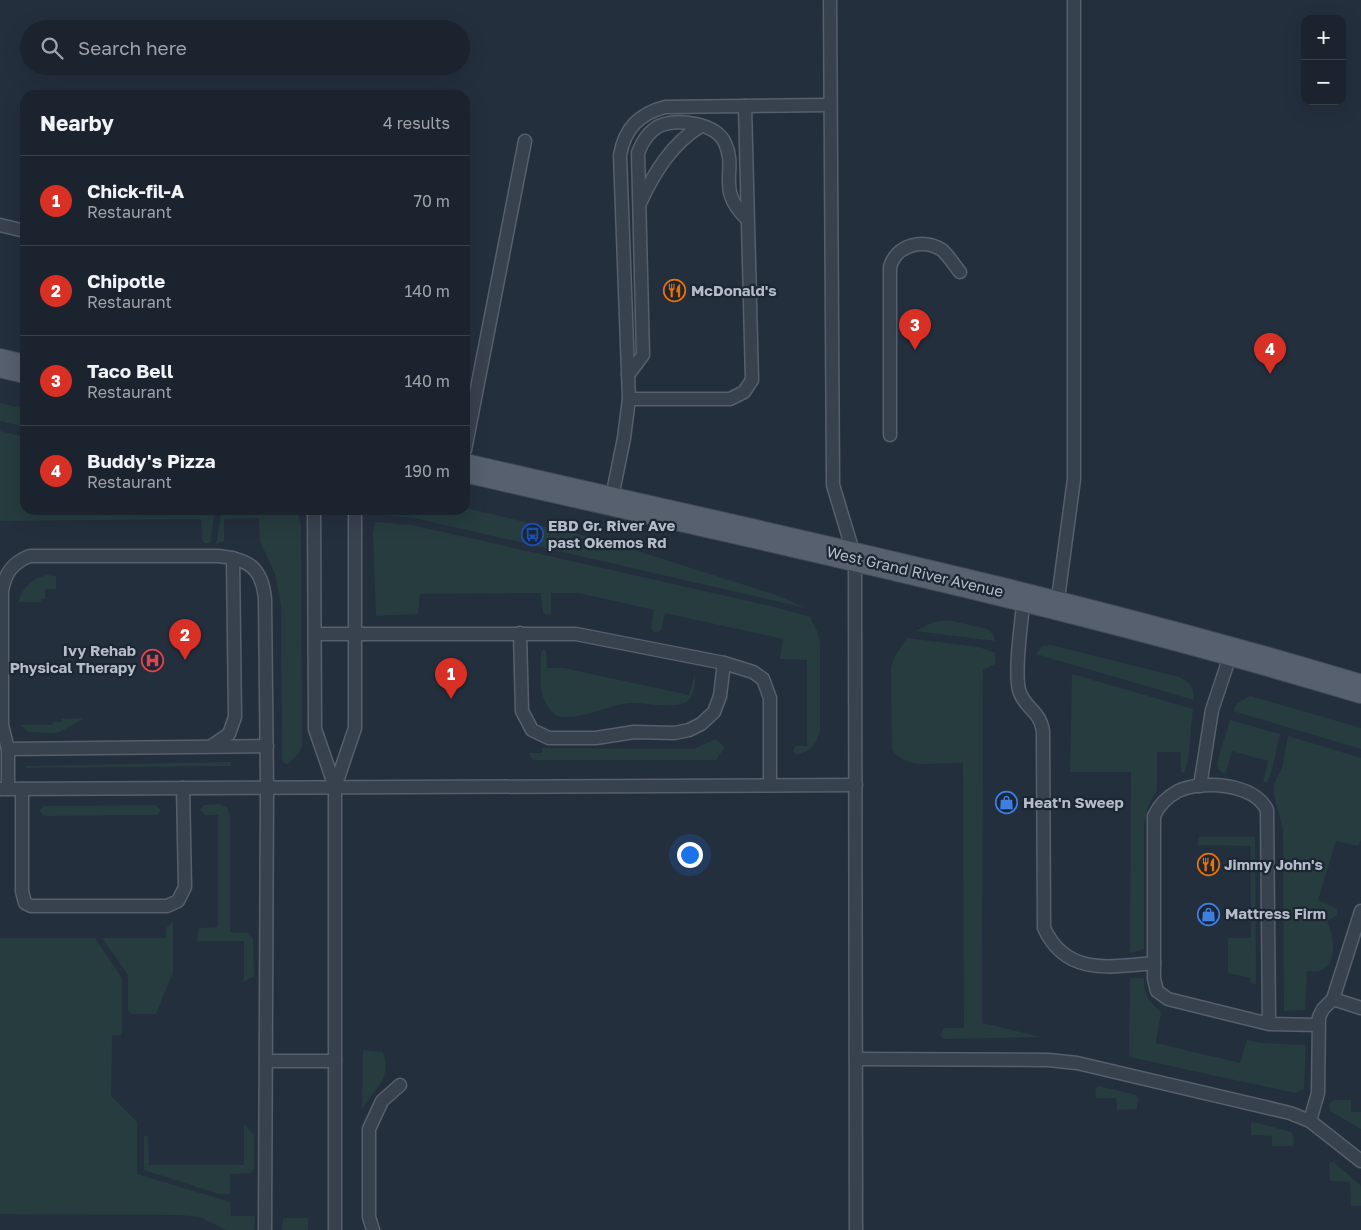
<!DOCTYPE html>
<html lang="en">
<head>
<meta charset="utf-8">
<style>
	:root { --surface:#1b232e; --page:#282f3a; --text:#f1f3f6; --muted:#a0a4aa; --line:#39404a; --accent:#d93025 }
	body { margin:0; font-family:"Golos Text",sans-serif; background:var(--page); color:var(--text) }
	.controls { position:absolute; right:15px; top:15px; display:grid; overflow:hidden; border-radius:10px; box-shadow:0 5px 20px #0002 }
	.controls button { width:45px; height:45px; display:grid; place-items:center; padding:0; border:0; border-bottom:1px solid var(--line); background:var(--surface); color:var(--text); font:25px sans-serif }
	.you { position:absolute; left:689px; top:854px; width:18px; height:18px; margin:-12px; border:4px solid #fff; border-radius:50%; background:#1a73e8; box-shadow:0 0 0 8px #1a73e833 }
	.badge { display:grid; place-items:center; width:32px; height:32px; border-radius:50%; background:var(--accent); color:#fff; font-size:16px; font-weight:700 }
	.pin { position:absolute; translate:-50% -41px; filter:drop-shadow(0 1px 2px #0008) }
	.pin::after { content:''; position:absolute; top:26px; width:18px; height:15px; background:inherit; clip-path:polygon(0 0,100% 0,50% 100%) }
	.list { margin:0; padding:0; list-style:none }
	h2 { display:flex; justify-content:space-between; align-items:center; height:65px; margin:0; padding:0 20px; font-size:21px }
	h2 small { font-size:16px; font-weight:400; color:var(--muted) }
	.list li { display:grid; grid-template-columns:32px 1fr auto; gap:15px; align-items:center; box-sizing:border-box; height:90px; padding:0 20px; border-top:1px solid var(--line) }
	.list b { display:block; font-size:19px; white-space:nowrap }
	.list p { margin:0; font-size:16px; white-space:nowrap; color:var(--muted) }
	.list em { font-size:16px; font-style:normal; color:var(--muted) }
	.icon { flex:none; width:28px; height:28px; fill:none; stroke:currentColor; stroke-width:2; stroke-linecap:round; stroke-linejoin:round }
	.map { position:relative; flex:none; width:1361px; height:1230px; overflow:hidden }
	.search { position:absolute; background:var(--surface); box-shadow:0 5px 20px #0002; left:20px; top:20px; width:450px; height:55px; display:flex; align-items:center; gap:12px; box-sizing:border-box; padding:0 18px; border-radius:28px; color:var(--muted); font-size:19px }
	.panel { position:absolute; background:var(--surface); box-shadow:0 5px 20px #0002; left:20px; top:90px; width:450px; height:425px; border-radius:15px }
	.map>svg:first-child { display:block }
	.green { fill:#263c3f }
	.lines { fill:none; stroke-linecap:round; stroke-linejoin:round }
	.service-casing { stroke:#565f6c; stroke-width:15 }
	.primary-casing { stroke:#414a57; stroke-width:30 }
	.service { stroke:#38414e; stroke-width:12 }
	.primary { stroke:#56606e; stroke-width:28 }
	.labels { text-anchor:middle; stroke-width:4.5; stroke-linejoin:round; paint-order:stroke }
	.poi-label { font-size:15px; font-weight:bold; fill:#b4bcc9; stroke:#1d2633; text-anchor:start }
	.street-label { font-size:15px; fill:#b4bcc9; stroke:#1d2633 }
</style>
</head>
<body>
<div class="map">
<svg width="1361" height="1230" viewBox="0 0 1361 1230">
	<rect width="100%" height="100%" fill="#242f3e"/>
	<g class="green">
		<path d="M0,403L25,409V427L0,421Z"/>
		<path d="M0,431L25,437V510H215L210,543H204L202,540L201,519L0,521Z"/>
		<path d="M465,508L603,540L776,595L806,608L414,518L372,514L374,510H465Z"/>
		<path d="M222,510H297L301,525L302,746L299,753L288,764L284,763L282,759L281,606L275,574L260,541L259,518L224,519V541L216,544Z"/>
		<path d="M375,522L412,525L771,606L810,617L817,631L820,642V731C816,745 811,750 797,755L793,751L795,746H807V660L780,659L783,639L665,613L661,630L655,633L651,628L654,610L579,593H551V613L548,615L543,613L541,593L420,594L418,614L376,616L373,534Z"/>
		<path d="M47,575L56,576V589H45V599H41V602H18C23,587 31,579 47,575Z"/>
		<path d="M948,620L987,629L993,634L995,641L915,631L934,622Z"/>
		<path d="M907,638L979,647L995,653V664L983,670L982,1023L1042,1037L944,1039L940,1035L944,1028H964L963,763C940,761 908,772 892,750L891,668L895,656Z"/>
		<path d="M1051,645L1179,677C1190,682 1194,688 1194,700L1036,654L1042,646Z"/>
		<path d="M544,649L546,652L547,668H564L689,695L695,674C696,682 694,697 686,702C676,709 646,703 633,703C606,704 585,721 557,716C536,701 541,676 541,652Z"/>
		<path d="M1072,674L1193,709L1188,760L1184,773L1181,772V752H1157V790L1148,806L1144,826V949L1130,953L1131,772H1070Z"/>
		<path d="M1250,696L1361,728V749L1233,711L1236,704Z"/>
		<path d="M84,718L58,733L29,732L20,725H52L53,722H62V719Z"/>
		<path d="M1230,720L1280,734C1275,751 1275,766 1267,782L1263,783L1268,761L1232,751L1226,772L1223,773L1219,770L1217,763Z"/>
		<path d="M1288,736L1361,758V840L1358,846L1336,841L1318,900L1337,909V915L1327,921C1336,941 1339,976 1307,971L1305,1010L1284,1011L1283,830L1274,795V784L1282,768Z"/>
		<path d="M715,739L725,747L716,760H533L528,753H542V748L694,749Z"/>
		<path d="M231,762V766L26,768L25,766Z"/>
		<path d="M220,804L227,808L230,815V932L247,933L253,939L254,976L244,982V941H197L199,928L218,927V815H205L200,810L204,805Z"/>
		<path d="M156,805L161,811L157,815L44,816L39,811L44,806Z"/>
		<path d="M1198,837H1255L1256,984L1250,983L1251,978L1228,973V938H1251V846L1198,845Z"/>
		<path d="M173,922V972L156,1014H131L128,1010V975L102,938H166V928Z"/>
		<path d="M0,938H95L122,978V1035H112L111,1096L137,1122V1174L230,1202L231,1216H255L254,1230H226L200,1217L179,1215L0,1214Z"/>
		<path d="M1130,978H1144C1144,995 1148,1001 1161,1012L1156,1043L1240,1063L1247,1040L1261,1043L1306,1045L1304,1089L1295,1093L1129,1057Z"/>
		<path d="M363,1050L383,1052C393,1081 373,1088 362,1110Z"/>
		<path d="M1098,1086L1136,1095L1138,1099L1137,1109L1117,1110L1116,1098H1096L1095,1090Z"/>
		<path d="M1334,1100H1351V1112H1361V1129L1330,1111L1329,1104Z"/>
		<path d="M1254,1122L1291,1132L1294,1137L1293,1146H1272V1136L1251,1135V1123Z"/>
		<path d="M244,1124L254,1135V1168L251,1173L230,1174V1194H219L144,1170V1136H148L149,1165H244Z"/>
		<path d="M1331,1162H1334L1361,1186V1206H1351L1350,1182L1330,1181L1329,1164Z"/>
		<path d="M283,1218H308V1230H282Z"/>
	</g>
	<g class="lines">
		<defs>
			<g id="service">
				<path d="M830,0L833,485L855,558L856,1230"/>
				<path d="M640,203C654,173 672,143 701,126"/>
				<path d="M0,225L25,231"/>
				<path d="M628,375L643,355L638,153C642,142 648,132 659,126C678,118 716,123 725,143C738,171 715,189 747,219"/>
				<path d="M629,399H730L744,392L752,380L745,106"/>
				<path d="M890,435V267C896,245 923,238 942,250C949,256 954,265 960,272"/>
				<path d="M465,450L525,141"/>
				<path d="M611,502L624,438L629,399L620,155C625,128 639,114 665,107L830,105"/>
				<path d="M314,510L315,729L335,787V1230"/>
				<path d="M1024,597C1022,618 1013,676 1020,693C1026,709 1040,711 1043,731L1044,928C1066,976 1110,967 1154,963"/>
				<path d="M1057,606L1074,479V0"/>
				<path d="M520,633L522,711L532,730L549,738H596L634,732L674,733L689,730L701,724L714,712L720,696L724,663"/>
				<path d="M315,634H576L724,663L753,672L763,679L770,698V785"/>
				<path d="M213,745L229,734L235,717L233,558"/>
				<path d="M8,749L267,746"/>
				<path d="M1200,786L1212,710L1232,650"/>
				<path d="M335,787L355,728V510"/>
				<path d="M1,789L856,785"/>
				<path d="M8,789V749L2,725V591C5,573 13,562 30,556H218C248,559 262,567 265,599L267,787L265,1230"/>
				<path d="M22,789V891L25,903L31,906H167L178,901L185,887L183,788"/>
				<path d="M1333,999L1361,1008"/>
				<path d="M1269,1024L1267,810C1254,783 1202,780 1178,791C1167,797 1159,805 1154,816V979L1157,991L1168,999L1269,1024L1318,1025"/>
				<path d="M856,1059L1048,1060L1077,1063L1290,1113L1310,1121L1361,1161"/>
				<path d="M267,1061H335"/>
				<path d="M1310,1121L1318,1093L1319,1017L1323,1009L1333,999L1361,911"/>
				<path d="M373,1230L369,1217V1129L382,1101L400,1085"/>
			</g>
			<g id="primary">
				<path d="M0,363L25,369"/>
				<path d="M465,468C765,537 1067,600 1361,689"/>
			</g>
		</defs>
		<use href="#service" class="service-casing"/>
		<use href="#primary" class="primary-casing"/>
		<use href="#service" class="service"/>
		<use href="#primary" class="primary"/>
	</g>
	<defs>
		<symbol id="restaurant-ring" viewBox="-11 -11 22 22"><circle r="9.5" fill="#1d2633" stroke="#e8710a" stroke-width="1.5"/><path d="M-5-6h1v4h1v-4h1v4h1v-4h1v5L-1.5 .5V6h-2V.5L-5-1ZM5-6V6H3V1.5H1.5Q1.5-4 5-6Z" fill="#e8710a"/></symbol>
		<symbol id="bus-ring" viewBox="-11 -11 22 22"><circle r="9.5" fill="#1d2633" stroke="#1a4fb4" stroke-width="1.5"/><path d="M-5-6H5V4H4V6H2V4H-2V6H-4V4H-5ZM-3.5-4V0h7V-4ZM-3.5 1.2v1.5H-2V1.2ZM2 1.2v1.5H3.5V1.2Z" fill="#1a4fb4"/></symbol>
		<symbol id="hospital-ring" viewBox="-11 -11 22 22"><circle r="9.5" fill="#1d2633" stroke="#e0444e" stroke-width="1.5"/><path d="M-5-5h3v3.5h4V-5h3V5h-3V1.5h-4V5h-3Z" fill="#e0444e"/></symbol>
		<symbol id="shop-ring" viewBox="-11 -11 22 22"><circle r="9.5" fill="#1d2633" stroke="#3f7fe0" stroke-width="1.5"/><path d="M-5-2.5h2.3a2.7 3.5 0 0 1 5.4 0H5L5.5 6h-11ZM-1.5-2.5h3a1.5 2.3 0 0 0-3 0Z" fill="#3f7fe0"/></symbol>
	</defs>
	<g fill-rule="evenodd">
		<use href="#restaurant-ring" x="662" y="278" width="25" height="25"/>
		<use href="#bus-ring" x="520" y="522" width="25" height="25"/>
		<use href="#hospital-ring" x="140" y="648" width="25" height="25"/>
		<use href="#shop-ring" x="994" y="790" width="25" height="25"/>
		<use href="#restaurant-ring" x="1196" y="852" width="25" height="25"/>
		<use href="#shop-ring" x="1196" y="902" width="25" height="25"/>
	</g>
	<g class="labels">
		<g class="poi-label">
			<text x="691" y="296">McDonald's</text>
			<text x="548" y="531">EBD Gr. River Ave<tspan x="548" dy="17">past Okemos Rd</tspan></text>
			<text x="136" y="656" text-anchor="end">Ivy Rehab<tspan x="136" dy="17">Physical Therapy</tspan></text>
			<text x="1023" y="808">Heat'n Sweep</text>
			<text x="1224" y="870">Jimmy John's</text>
			<text x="1225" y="919">Mattress Firm</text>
		</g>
		<g class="street-label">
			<text transform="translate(915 572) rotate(13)" y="5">West Grand River Avenue</text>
		</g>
	</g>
</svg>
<div class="controls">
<button>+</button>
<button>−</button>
</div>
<div class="you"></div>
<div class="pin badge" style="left:451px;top:699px">1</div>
<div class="pin badge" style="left:185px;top:660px">2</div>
<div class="pin badge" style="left:915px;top:350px">3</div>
<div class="pin badge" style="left:1270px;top:374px">4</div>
<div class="search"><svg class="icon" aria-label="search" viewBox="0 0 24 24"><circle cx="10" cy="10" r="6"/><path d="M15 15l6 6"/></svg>Search here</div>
<section class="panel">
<h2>Nearby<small>4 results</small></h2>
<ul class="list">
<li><span class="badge">1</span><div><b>Chick-fil-A</b><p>Restaurant</p></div><em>70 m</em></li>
<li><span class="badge">2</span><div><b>Chipotle</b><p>Restaurant</p></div><em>140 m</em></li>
<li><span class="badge">3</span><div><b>Taco Bell</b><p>Restaurant</p></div><em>140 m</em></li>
<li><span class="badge">4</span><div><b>Buddy's Pizza</b><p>Restaurant</p></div><em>190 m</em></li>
</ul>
</section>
</div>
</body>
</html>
